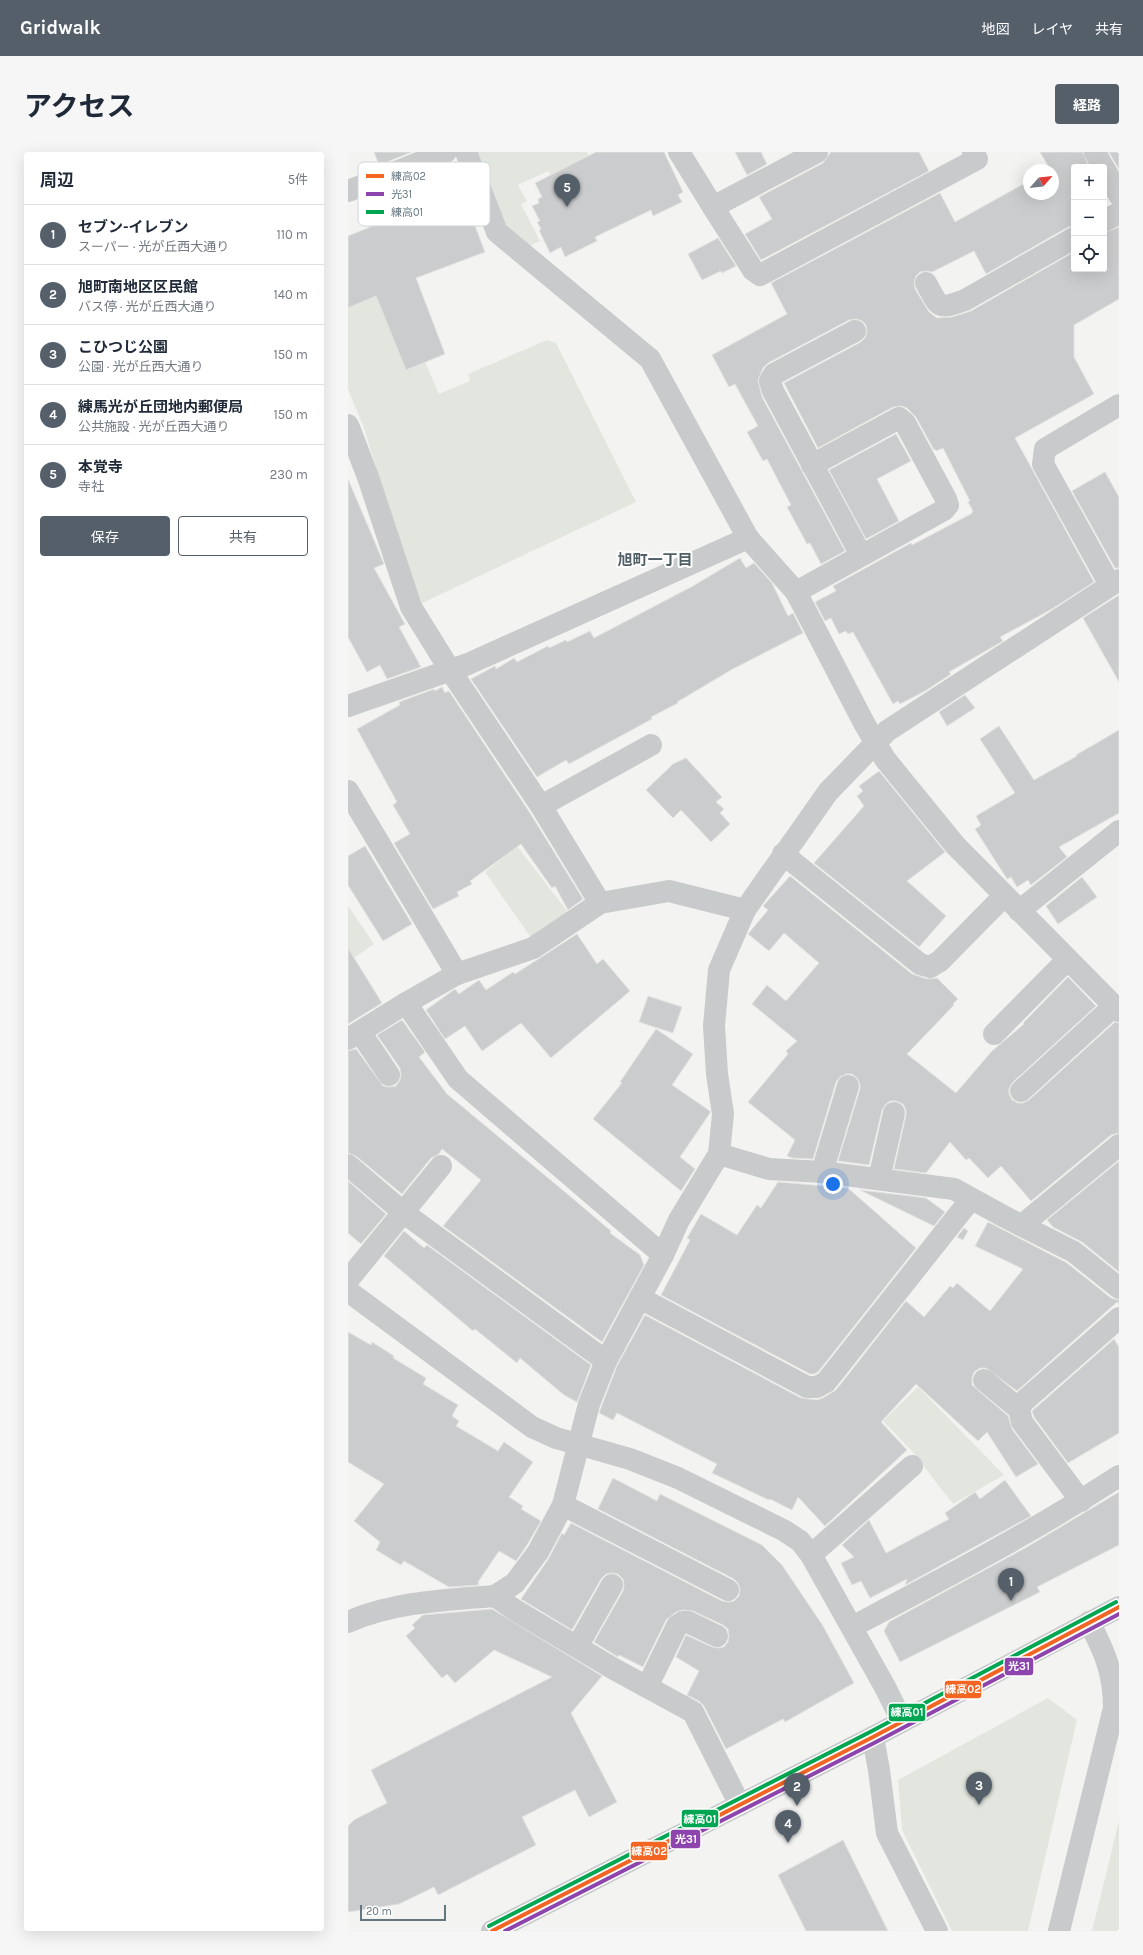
<!DOCTYPE html>
<html lang="ja">
<head>
<meta charset="utf-8">
<style>
	:root { --surface:#fff; --page:#f6f6f7; --text:#1f2937; --muted:#747a83; --line:#e0e1e3; --accent:#555f6a }
	body { margin:0; font-family:Karla,"Noto Sans JP",sans-serif; background:var(--page); color:var(--text) }
	.controls { position:absolute; right:12px; top:12px; display:grid; overflow:hidden; border-radius:4px; box-shadow:0 4px 16px #0002 }
	.controls button { width:36px; height:36px; display:grid; place-items:center; padding:0; border:0; border-bottom:1px solid var(--line); background:var(--surface); color:var(--text); font:20px sans-serif }
	.compass { position:absolute; left:675px; top:12px; width:36px; height:36px; border-radius:50%; background:var(--surface); box-shadow:0 4px 16px #0002; rotate:63deg }
	.scale { position:absolute; left:12px; bottom:10px; width:86px; box-sizing:border-box; padding-left:4px; border:2px solid #647781; border-top:0; font-size:11px; line-height:14px; white-space:nowrap; color:#647781; -webkit-text-stroke:3px #fff; paint-order:stroke }
	.you { position:absolute; left:485px; top:1032px; width:14px; height:14px; margin:-10px; border:3px solid #fff; border-radius:50%; background:#1a73e8; box-shadow:0 0 0 6px #1a73e833 }
	.badge { display:grid; place-items:center; width:26px; height:26px; border-radius:50%; background:var(--accent); color:#fff; font-size:13px; font-weight:700 }
	.pin { position:absolute; translate:-50% -33px; filter:drop-shadow(0 1px 2px #0008) }
	.pin::after { content:''; position:absolute; top:21px; width:14px; height:12px; background:inherit; clip-path:polygon(0 0,100% 0,50% 100%) }
	.list { margin:0; padding:0; list-style:none }
	h2 { display:flex; justify-content:space-between; align-items:center; height:52px; margin:0; padding:0 16px; font-size:17px }
	h2 small { font-size:13px; font-weight:400; color:var(--muted) }
	.list li { display:grid; grid-template-columns:26px 1fr auto; gap:12px; align-items:center; box-sizing:border-box; height:60px; padding:0 16px; border-top:1px solid var(--line) }
	.list b { display:block; font-size:15px; white-space:nowrap }
	.list p { margin:0; font-size:13px; white-space:nowrap; color:var(--muted) }
	.list em { font-size:13px; font-style:normal; color:var(--muted) }
	.actions { display:flex; gap:8px; padding:12px 16px }
	.actions a { flex:1; padding:9px 0; border:1px solid var(--accent); border-radius:4px; text-align:center; font-size:14px; color:var(--accent) }
	.actions .main { background:var(--accent); color:#fff }
	.icon { flex:none; width:22px; height:22px; fill:none; stroke:currentColor; stroke-width:2; stroke-linecap:round; stroke-linejoin:round }
	.map { position:relative; flex:none; width:771px; height:1779px; overflow:hidden; border-radius:4px }
	header { display:flex; align-items:center; gap:24px; box-sizing:border-box; height:56px; padding:0 20px; background:var(--accent); color:#fff }
	header strong { font-size:19px }
	nav { display:flex; gap:22px; margin-inline-start:auto; font-size:14px }
	.intro { display:flex; align-items:center; justify-content:space-between; box-sizing:border-box; height:96px; padding:0 24px }
	h1 { margin:0; font-size:28px }
	.button { padding:10px 18px; border-radius:4px; background:var(--accent); color:#fff; font-size:14px; font-weight:700 }
	main { display:flex; gap:24px; padding:0 24px }
	aside { flex:1; background:var(--surface); border-radius:4px; box-shadow:0 4px 16px #0002 }
	.map>svg:first-child { display:block }
	.green { fill:#e3e6df }
	.building { fill:#cbcccd; stroke:#e2e2e1 }
	.lines { fill:none; stroke-linecap:round; stroke-linejoin:round }
	.minor { stroke:#c8cacb; stroke-width:22 }
	.bus-1-casing { stroke:#fff; stroke-width:7 }
	.bus-2-casing { stroke:#fff; stroke-width:7 }
	.bus-3-casing { stroke:#fff; stroke-width:7 }
	.bus-1 { stroke:#f26522; stroke-width:4 }
	.bus-2 { stroke:#8e44ad; stroke-width:4 }
	.bus-3 { stroke:#00a651; stroke-width:4 }
	.labels { text-anchor:middle; stroke-width:4; stroke-linejoin:round; paint-order:stroke }
	.neighbourhood-label { font-size:15px; font-weight:bold; fill:#515f66; stroke:#fff }
	.key { fill:#fff; stroke:#d0d6d9; stroke-width:1 }
	.key-label { font-size:11px; fill:#647781 }
	.line-badge { stroke:#fff; stroke-width:1.5 }
	.badge-label { font-size:11px; text-anchor:middle; font-weight:bold; fill:#fff }
</style>
</head>
<body>
<header>
<strong>Gridwalk</strong>
<nav><a>地図</a><a>レイヤ</a><a>共有</a></nav>
</header>
<div class="intro"><h1>アクセス</h1><a class="button">経路</a></div>
<main>
<aside>
<h2>周辺<small>5件</small></h2>
<ul class="list">
<li><span class="badge">1</span><div><b>セブン-イレブン</b><p>スーパー · 光が丘西大通り</p></div><em>110 m</em></li>
<li><span class="badge">2</span><div><b>旭町南地区区民館</b><p>バス停 · 光が丘西大通り</p></div><em>140 m</em></li>
<li><span class="badge">3</span><div><b>こひつじ公園</b><p>公園 · 光が丘西大通り</p></div><em>150 m</em></li>
<li><span class="badge">4</span><div><b>練馬光が丘団地内郵便局</b><p>公共施設 · 光が丘西大通り</p></div><em>150 m</em></li>
<li><span class="badge">5</span><div><b>本覚寺</b><p>寺社</p></div><em>230 m</em></li>
</ul>
<div class="actions"><a class="main">保存</a><a>共有</a></div>
</aside>
<div class="map">
<svg width="771" height="1779" viewBox="0 0 771 1779">
	<rect width="100%" height="100%" fill="#f3f3f1"/>
	<g class="green">
		<path d="M126,0H239L249,21L203,23L200,19L170,33L179,49L173,52L192,89L177,96L166,86L139,45Z"/>
		<path d="M28,144L58,218L77,210L91,242L122,229L120,222L199,188L208,191L288,350L70,453L16,276L0,237V156Z"/>
		<path d="M169,694L223,764L184,787L137,720Z"/>
		<path d="M0,754L26,792L0,810Z"/>
		<path d="M570,1235L656,1323L605,1352L564,1299L535,1269Z"/>
		<path d="M700,1546L729,1568L680,1779H604L554,1678L550,1628Z"/>
		<path d="M771,1669V1779H744Z"/>
	</g>
	<g class="building">
		<path d="M26,0H64L31,13Z"/>
		<path d="M248,0H316L335,40L330,43L334,50L305,64L303,58L247,85L249,89L217,105L213,95L202,101L191,78L193,77L189,70L192,69L184,54L191,51L190,47L194,45L187,31Z"/>
		<path d="M387,0H413L419,12L399,23Z"/>
		<path d="M483,0H571L581,19L413,108L397,82L424,67L411,45L475,11Z"/>
		<path d="M692,0H735L741,15H726V74L720,75L638,122L626,99L584,120L579,119L572,120L568,124L566,131L567,137L581,160L589,166L604,165L623,159L726,100V117H756V81L771,75V147L726,173V205L746,242L667,286L746,430L704,457L652,485L655,489L601,520L603,522L577,539L552,552L550,549L545,552L505,480L500,482L498,479L491,482L483,466L477,469L467,450L488,439L485,434L563,391L564,393L623,362L625,359L620,350L622,349L595,296L588,299L587,297L586,298L568,265L559,256L553,254L545,255L470,296L436,231L513,190L517,186L519,180L518,173L514,169L508,167L501,168L420,211L415,216L410,228L414,245L497,399L473,412L462,391L459,392L439,355L443,353L419,307L415,309L399,280L410,274L387,232L381,235L364,203L439,162L423,131L592,41L607,70L681,29V42H705V18H700L702,17Z"/>
		<path d="M761,0H771V17L766,9Z"/>
		<path d="M103,11L137,100L68,126L97,202L58,218L28,144L0,156V84L49,64L39,37Z"/>
		<path d="M370,86L388,114L374,121L373,119L354,128L340,102Z"/>
		<path d="M548,282L563,309L529,327L551,369L518,387L481,318Z"/>
		<path d="M757,320L771,345V416H767L724,339Z"/>
		<path d="M0,327L36,412L26,416L57,472L51,475L73,515L39,527L32,513L19,520L0,485Z"/>
		<path d="M392,406L398,416L406,411L424,431L440,464L445,461L455,481L383,518L329,550L330,551L303,565L304,567L221,612L218,608L189,625L123,527L147,514L148,517L166,506L169,510L200,494L201,496L218,488L219,490L242,479L246,486L345,434Z"/>
		<path d="M771,443V530L735,466Z"/>
		<path d="M94,535L97,541L101,539L182,661L235,747L220,758L207,734L204,736L173,692L122,729L124,732L109,740L111,744L85,757L46,691L62,682L45,653L49,650L9,577L52,553L51,550L86,537L87,539Z"/>
		<path d="M617,543L627,556L599,574L591,560Z"/>
		<path d="M651,574L686,628L729,604L728,603L771,578V661L711,695L719,705L683,733L680,728L669,735L663,725L659,727L627,677L633,673L628,664L667,641L632,587Z"/>
		<path d="M338,606L374,645L368,650L376,657L372,661L382,672L363,690L333,658L325,666L298,638L325,612Z"/>
		<path d="M531,619L597,700L559,729L598,764L571,795L466,711L516,654L509,644L515,639L511,634Z"/>
		<path d="M17,694L64,772L35,789L0,733V704Z"/>
		<path d="M442,724L564,822L579,827L589,826L610,847L605,852L606,853L559,902L608,941L644,899L676,872L675,871L720,825L748,854L665,930L661,936V942L664,948L670,951H675L681,948L767,870L771,871V981L763,983L683,1049L653,1014L640,1026L621,1006L618,1008L602,990L578,1021L546,1017L558,963V958L555,952L548,949H542L537,953L534,958L521,1013L490,1009L512,937V932L509,926L504,922H498L492,925L488,930L465,1007L444,1006L439,1004L447,988L400,950L440,902L438,899L449,889L404,852L419,833L438,849L471,811L436,781L421,799L400,782L420,758L415,754Z"/>
		<path d="M734,725L749,745L710,772L698,754Z"/>
		<path d="M229,782L249,812L255,807L282,839L203,906L173,871L134,899L117,874L97,887L78,858L107,837L111,842L131,828L138,838L165,820L167,822L192,806Z"/>
		<path d="M0,796L34,851L0,872Z"/>
		<path d="M300,844L334,855L325,881L291,870Z"/>
		<path d="M54,868L77,900L71,905L99,942L217,1040L263,1079L262,1081L292,1103L296,1113L254,1190L95,1074L133,1028L94,997L91,1002L83,1006L54,1042L8,1004L0,1001V899L8,897L35,934L41,935L48,934L52,928L53,923L52,916L29,883Z"/>
		<path d="M308,877L345,902L324,933L362,959V961L332,1005L347,1017L333,1039L245,967L274,931L272,930Z"/>
		<path d="M771,1009V1120L734,1090L705,1075L699,1068Z"/>
		<path d="M0,1029L38,1062L13,1092L0,1081Z"/>
		<path d="M430,1030L500,1036L568,1096L470,1220L466,1222H462L313,1143L342,1088L339,1086L353,1062L389,1083L409,1053L413,1056Z"/>
		<path d="M512,1038L578,1046L597,1060L586,1074Z"/>
		<path d="M640,1070L719,1111L763,1146L771,1148V1152L769,1150L669,1239L638,1216H632L626,1220L624,1226V1233L660,1264L664,1277L690,1312L668,1325L639,1280L630,1289L568,1232L533,1270L559,1298L477,1374L450,1345L444,1358L422,1347L421,1348L364,1321L369,1312L269,1261L265,1268L251,1261L269,1214L297,1163L453,1246L469,1248L475,1246L488,1238L558,1149L576,1165L602,1134L605,1136L609,1131L642,1159L675,1117L627,1094Z"/>
		<path d="M616,1076L620,1079L615,1088L609,1085Z"/>
		<path d="M56,1079L76,1096L79,1093L243,1213L229,1250L216,1243L172,1206L169,1211L127,1177L125,1179L36,1104Z"/>
		<path d="M0,1180L23,1193L24,1190L46,1204L45,1206L78,1226L75,1232L110,1253L104,1264L111,1269L108,1274L150,1299L156,1290L185,1310L161,1345L175,1354L173,1357L193,1369L179,1393L168,1409L151,1399L130,1430L131,1433L101,1435L56,1409L53,1413L28,1398L32,1390L6,1369L36,1332L0,1310Z"/>
		<path d="M766,1187L771,1195V1281L720,1311L686,1265L684,1259Z"/>
		<path d="M265,1326L309,1349L312,1342L414,1393L434,1413L475,1474L506,1531L437,1570L435,1567L378,1597L356,1554L351,1549L339,1543L351,1519L328,1505L338,1483L364,1495L370,1496L376,1495L380,1490L381,1483L380,1477L375,1473L345,1459L335,1458L328,1460L318,1468L295,1515L271,1503L270,1505L246,1490L275,1439L276,1433L275,1427L270,1422L264,1421L258,1422L253,1427L224,1478L173,1447L201,1406L214,1381L216,1383L223,1371L374,1449L381,1450L386,1449L391,1444L392,1437L390,1431L386,1427L250,1357Z"/>
		<path d="M657,1328L683,1364L557,1433L559,1427L522,1446L513,1429L504,1433L493,1411L506,1405L494,1393L521,1368L538,1401L601,1367L597,1361L627,1340L632,1347Z"/>
		<path d="M771,1340V1393L689,1435L692,1440L552,1510L536,1479L541,1470L679,1395Z"/>
		<path d="M144,1457L254,1524L223,1561L269,1650L241,1665L227,1638L174,1665L188,1693L90,1743L86,1735L51,1752L0,1760V1674L6,1668L39,1651L23,1618L204,1525L146,1498L107,1531L99,1522L94,1526L58,1484L67,1476L64,1473L75,1463Z"/>
		<path d="M495,1688L540,1779H458L430,1723Z"/>
	</g>
	<g class="lines">
		<g class="minor">
			<path d="M118,0L149,80L302,207L400,386L448,440L516,571L537,607L607,693L771,859"/>
			<path d="M331,0L365,55L469,0"/>
			<path d="M747,0L755,15"/>
			<path d="M756,16L771,43"/>
			<path d="M0,39L98,0"/>
			<path d="M365,55L405,118L412,123L629,7L625,0"/>
			<path d="M756,69L771,61"/>
			<path d="M578,131C592,156 589,158 617,148L726,86"/>
			<path d="M507,179L426,222L422,229L425,239L513,403"/>
			<path d="M0,273L20,325L63,455L102,518L193,654L252,751"/>
			<path d="M762,433L695,312L697,297L771,253"/>
			<path d="M448,440L596,358L600,353L598,347L557,271L551,266L464,313"/>
			<path d="M0,554L120,512L400,386"/>
			<path d="M0,639L109,822L58,851L0,887"/>
			<path d="M193,654L303,593"/>
			<path d="M435,702L572,812L582,815L592,809L656,744"/>
			<path d="M671,759L771,679"/>
			<path d="M109,822L185,796L252,751L321,739L397,758"/>
			<path d="M58,851L110,927L315,1103"/>
			<path d="M12,880L41,923"/>
			<path d="M646,882L719,808"/>
			<path d="M673,939L766,854"/>
			<path d="M371,1002L421,1017L474,1020L606,1037L657,1065L726,1100L771,1136"/>
			<path d="M0,1013L56,1061L258,1209"/>
			<path d="M474,1020L500,934"/>
			<path d="M531,1027L546,961"/>
			<path d="M674,1073L771,993"/>
			<path d="M0,1128L93,1014"/>
			<path d="M0,1139L184,1275L208,1286L282,1307L330,1326L437,1379L452,1389L463,1403L537,1535L554,1569"/>
			<path d="M292,1146L459,1235H469L478,1230L623,1047"/>
			<path d="M636,1228L671,1257"/>
			<path d="M733,1349L674,1270L671,1257L675,1250L771,1166"/>
			<path d="M215,1353L380,1438"/>
			<path d="M463,1403L564,1314"/>
			<path d="M147,1444L167,1431L190,1400L215,1353L241,1252L258,1209L315,1103L331,1068L371,1002L375,962L369,922L366,874L371,818L397,758L480,640L539,579L771,428"/>
			<path d="M0,1470C45,1450 98,1448 147,1444L167,1458L266,1517L345,1560L392,1653"/>
			<path d="M504,1475C595,1427 685,1380 771,1324"/>
			<path d="M229,1495L264,1433"/>
			<path d="M299,1535L329,1474L335,1470H340L369,1484"/>
			<path d="M525,1585L531,1618L539,1681L589,1779"/>
			<path d="M144,1779L525,1585L771,1455"/>
			<path d="M711,1779L766,1556C766,1522 757,1500 741,1470"/>
		</g>
		<defs>
			<path id="bus-1" d="M144,1779L525,1585L771,1455"/>
			<path id="bus-2" d="M157,1779L528,1590L771,1462"/>
			<path id="bus-3" d="M141,1774L522,1580L768,1450"/>
		</defs>
		<use href="#bus-1" class="bus-1-casing"/>
		<use href="#bus-2" class="bus-2-casing"/>
		<use href="#bus-3" class="bus-3-casing"/>
		<use href="#bus-1" class="bus-1"/>
		<use href="#bus-2" class="bus-2"/>
		<use href="#bus-3" class="bus-3"/>
	</g>
	<g class="labels">
		<g class="neighbourhood-label">
			<text x="307" y="413">旭町一丁目</text>
		</g>
	</g>
	<rect x="10" y="10" width="132" height="64" rx="6" class="key"/>
	<rect x="18" y="22" width="18" height="4" fill="#f26522"/>
	<rect x="18" y="40" width="18" height="4" fill="#8e44ad"/>
	<rect x="18" y="58" width="18" height="4" fill="#00a651"/>
	<g class="key-label">
		<text x="43" y="28">練高02</text>
		<text x="43" y="46">光31</text>
		<text x="43" y="64">練高01</text>
	</g>
	<g class="line-badge">
		<rect x="656" y="1505" width="30" height="19" rx="4" fill="#8e44ad"/>
		<rect x="596" y="1528" width="38" height="19" rx="4" fill="#f26522"/>
		<rect x="540" y="1551" width="38" height="19" rx="4" fill="#00a651"/>
		<rect x="333" y="1657" width="38" height="19" rx="4" fill="#00a651"/>
		<rect x="322" y="1677" width="31" height="20" rx="4" fill="#8e44ad"/>
		<rect x="282" y="1689" width="38" height="20" rx="4" fill="#f26522"/>
	</g>
	<g class="badge-label">
		<text x="671" y="1518">光31</text>
		<text x="615" y="1541">練高02</text>
		<text x="559" y="1564">練高01</text>
		<text x="352" y="1671">練高01</text>
		<text x="338" y="1691">光31</text>
		<text x="301" y="1703">練高02</text>
	</g>
</svg>
<div class="controls">
<button>+</button>
<button>−</button>
<button><svg class="icon" aria-label="locate" viewBox="0 0 24 24"><circle cx="12" cy="12" r="6"/><path d="M12 2v4M12 18v4M2 12h4M18 12h4"/></svg></button>
</div>
<svg class="compass" viewBox="-18 -18 36 36"><path d="M0-13l5 13h-10z" fill="#e53935"/><path d="M0 13l5-13h-10z" fill="#747a83"/></svg>
<div class="scale">20 m</div>
<div class="you"></div>
<div class="pin badge" style="left:663px;top:1449px">1</div>
<div class="pin badge" style="left:449px;top:1654px">2</div>
<div class="pin badge" style="left:631px;top:1653px">3</div>
<div class="pin badge" style="left:440px;top:1691px">4</div>
<div class="pin badge" style="left:219px;top:55px">5</div>
</div>
</main>
</body>
</html>
